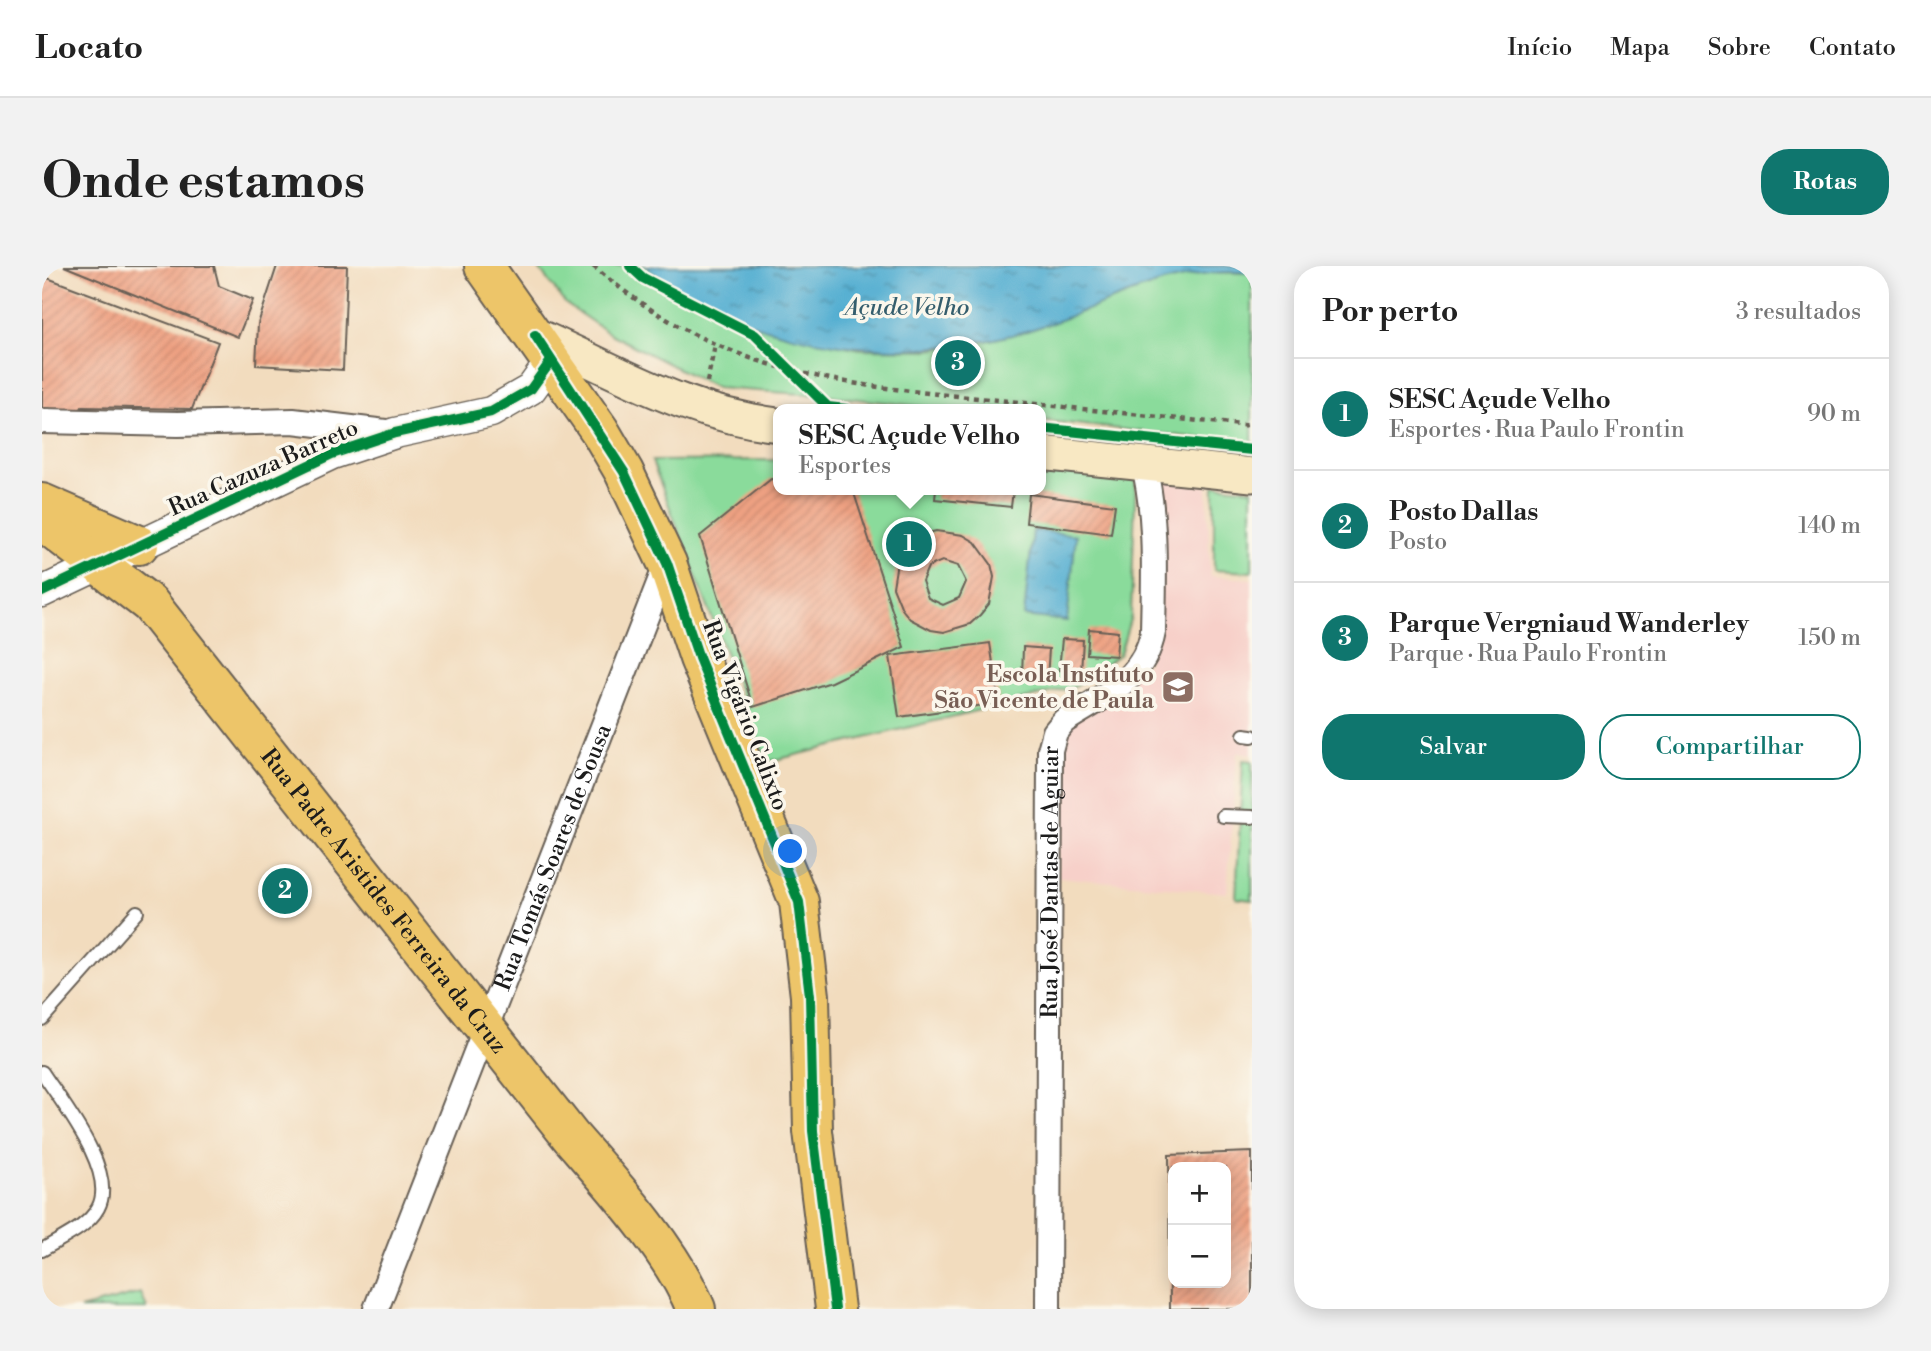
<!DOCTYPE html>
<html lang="pt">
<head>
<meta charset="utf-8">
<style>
	:root { --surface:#fff; --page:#f2f2f2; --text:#222; --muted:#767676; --line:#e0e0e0; --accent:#0f766e }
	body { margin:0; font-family:"Libre Bodoni",serif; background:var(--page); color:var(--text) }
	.controls { position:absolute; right:21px; bottom:21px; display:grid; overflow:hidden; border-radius:14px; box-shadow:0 4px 18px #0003 }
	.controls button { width:63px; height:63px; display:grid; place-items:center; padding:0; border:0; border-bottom:2px solid var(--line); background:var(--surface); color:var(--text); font:35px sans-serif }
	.you { position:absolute; left:749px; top:586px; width:24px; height:24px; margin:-18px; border:5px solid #fff; border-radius:50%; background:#1a73e8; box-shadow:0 0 0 10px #1a73e833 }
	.badge { display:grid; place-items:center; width:46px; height:46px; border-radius:50%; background:var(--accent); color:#fff; font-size:23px; font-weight:700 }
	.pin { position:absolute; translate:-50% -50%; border:4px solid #fff; box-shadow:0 2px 7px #0006 }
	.popup { position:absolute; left:731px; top:138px; width:273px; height:91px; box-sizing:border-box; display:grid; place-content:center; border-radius:14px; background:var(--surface); filter:drop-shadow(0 2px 5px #0005); font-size:23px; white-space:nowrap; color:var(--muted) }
	.popup b { font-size:26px; color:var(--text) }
	.popup::after { content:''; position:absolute; left:50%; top:100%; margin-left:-14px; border:14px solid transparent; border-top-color:var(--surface) }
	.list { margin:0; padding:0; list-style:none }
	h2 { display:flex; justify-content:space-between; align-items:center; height:91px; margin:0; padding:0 28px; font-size:30px }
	h2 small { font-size:23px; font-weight:400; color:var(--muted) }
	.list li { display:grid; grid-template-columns:46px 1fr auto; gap:21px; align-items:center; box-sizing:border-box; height:112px; padding:0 28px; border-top:2px solid var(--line) }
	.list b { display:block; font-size:26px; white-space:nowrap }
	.list p { margin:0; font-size:23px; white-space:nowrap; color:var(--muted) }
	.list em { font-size:23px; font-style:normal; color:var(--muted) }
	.actions { display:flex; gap:14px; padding:21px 28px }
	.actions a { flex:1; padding:16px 0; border:2px solid var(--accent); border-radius:28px; text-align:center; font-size:24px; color:var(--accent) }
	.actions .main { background:var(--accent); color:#fff }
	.map { position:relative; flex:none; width:1210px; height:1043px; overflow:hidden; border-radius:28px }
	header { display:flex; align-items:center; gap:42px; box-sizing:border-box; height:98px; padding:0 35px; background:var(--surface); border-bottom:2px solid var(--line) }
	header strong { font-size:33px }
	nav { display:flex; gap:38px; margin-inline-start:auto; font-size:24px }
	.intro { display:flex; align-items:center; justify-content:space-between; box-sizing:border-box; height:168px; padding:0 42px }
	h1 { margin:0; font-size:49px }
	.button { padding:18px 32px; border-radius:28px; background:var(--accent); color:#fff; font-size:24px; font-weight:700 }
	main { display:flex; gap:42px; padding:0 42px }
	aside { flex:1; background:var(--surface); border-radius:28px; box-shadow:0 4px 18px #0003 }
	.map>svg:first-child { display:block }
	.built { fill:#f7d0c9 }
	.green { fill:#8adb9b; stroke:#537c5c; stroke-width:2 }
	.water { fill:url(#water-ripples); stroke:#386576; stroke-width:2 }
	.building { fill:url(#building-hatch); fill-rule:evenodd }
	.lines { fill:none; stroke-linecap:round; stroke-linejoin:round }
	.service-casing { stroke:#675f55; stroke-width:16 }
	.minor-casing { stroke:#675f55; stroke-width:28 }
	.tertiary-casing { stroke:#675f55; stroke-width:33 }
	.secondary-casing { stroke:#675f55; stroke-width:37 }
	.primary-casing { stroke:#675f55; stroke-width:42 }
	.path { stroke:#675f55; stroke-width:4.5; stroke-dasharray:5 5; stroke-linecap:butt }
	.service { stroke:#fff; stroke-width:12 }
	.minor { stroke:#fff; stroke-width:24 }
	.tertiary { stroke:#fff; stroke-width:30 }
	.secondary { stroke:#f8e8c3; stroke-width:33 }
	.primary { stroke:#edc569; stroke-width:38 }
	.cycleway-casing { stroke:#fbf7ec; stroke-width:15 }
	.cycleway { stroke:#00873e; stroke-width:10 }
	.labels { text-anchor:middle; stroke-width:7; stroke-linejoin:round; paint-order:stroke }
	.street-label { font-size:23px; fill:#1c1c1c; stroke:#fbf7ec }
	.education-label { font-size:23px; font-weight:bold; fill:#785e54; stroke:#fbf7ec; text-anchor:end }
	.water-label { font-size:24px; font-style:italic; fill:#355e6d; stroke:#fbf7ec }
</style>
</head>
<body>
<header>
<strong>Locato</strong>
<nav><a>Início</a><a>Mapa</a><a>Sobre</a><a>Contato</a></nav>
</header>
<div class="intro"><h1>Onde estamos</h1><a class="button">Rotas</a></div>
<main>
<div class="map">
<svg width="1210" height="1043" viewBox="0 0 1210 1043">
	<defs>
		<pattern id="water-ripples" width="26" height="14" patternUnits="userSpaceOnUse" patternTransform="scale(1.75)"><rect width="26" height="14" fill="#53aed1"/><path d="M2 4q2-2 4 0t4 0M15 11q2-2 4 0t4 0" fill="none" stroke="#448da9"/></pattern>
		<pattern id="building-hatch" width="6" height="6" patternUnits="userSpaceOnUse" patternTransform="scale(1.75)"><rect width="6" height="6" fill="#eea182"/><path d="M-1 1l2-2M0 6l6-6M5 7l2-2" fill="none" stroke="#cc8a70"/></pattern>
	</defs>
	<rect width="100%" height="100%" fill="#fbf7ec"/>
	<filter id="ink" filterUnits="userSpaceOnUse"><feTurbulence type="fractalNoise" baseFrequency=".0143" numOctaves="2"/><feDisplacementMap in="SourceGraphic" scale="14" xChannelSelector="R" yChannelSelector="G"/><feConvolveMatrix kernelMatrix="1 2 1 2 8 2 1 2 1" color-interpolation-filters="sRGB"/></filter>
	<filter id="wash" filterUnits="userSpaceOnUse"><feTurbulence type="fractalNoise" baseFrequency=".00686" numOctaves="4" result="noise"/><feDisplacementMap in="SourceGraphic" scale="28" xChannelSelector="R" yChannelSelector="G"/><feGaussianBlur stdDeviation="1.57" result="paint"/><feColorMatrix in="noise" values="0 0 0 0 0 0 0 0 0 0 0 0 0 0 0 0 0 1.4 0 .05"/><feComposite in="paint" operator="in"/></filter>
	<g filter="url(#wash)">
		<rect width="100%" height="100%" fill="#f2dcbe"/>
		<path class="built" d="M1114,214L1165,220L1168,310L1210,313V488L1195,487L1185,627L1016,611V462L1106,397Z"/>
		<g class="green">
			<path d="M495,0H602L682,46L750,69L818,83L888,84L957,72L1006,58L1120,12L1158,6L1210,7V178L998,154V143H901L789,130L674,122L568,68L524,38Z"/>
			<path d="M736,194V224H998V199L1094,206L1089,350L1078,388L1032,421L725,496L610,195Z"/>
			<path d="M1172,219L1210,223V306L1172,304Z"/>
			<path d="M1201,494L1210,495V634L1194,632Z"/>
			<path d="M99,1027L105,1043H38Z"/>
		</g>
		<g class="water">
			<path d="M602,0H1210V7C1132,0 1077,34 1007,58C875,104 715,87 602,0Z"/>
			<path d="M991,264L1034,269L1025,355L982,350Z"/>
		</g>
		<g id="blocks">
			<g class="building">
				<path d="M22,0H172L177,20L211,34L196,71Z"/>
				<path d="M235,0H305L301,104L214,99L216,58Z"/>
				<path d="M0,10L176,76L150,143L40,141L37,146L0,142Z"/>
				<path d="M729,213L736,214V224H811L862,381L789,416L711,441L658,270Z"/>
				<path d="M894,224H971L969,241L893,233Z"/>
				<path d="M987,228L1073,239L1069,268L984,257Z"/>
				<path d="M894,265L921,269L933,276L949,298L952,311L947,338L938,349L928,358L902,366L889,364L868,353L860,343L851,321L855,296L861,284L882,268ZM900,295L916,300L924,316L917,332L901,339L886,332L880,315L886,301Z"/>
				<path d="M1047,363L1076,366L1074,390L1045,388Z"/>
				<path d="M1020,373L1041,374L1039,406L1017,404Z"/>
				<path d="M948,377L957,437L857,451L848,390Z"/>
				<path d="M981,381L1007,383L1005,413L980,411Z"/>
				<path d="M1210,886V1043H1128L1127,889ZM1131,901H1184V1017H1131Z"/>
			</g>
		</g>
	</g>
	<g filter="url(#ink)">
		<use href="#blocks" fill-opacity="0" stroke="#675f55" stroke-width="2"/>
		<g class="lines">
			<defs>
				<g id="service">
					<path d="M1202,469L1210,470"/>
					<path d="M1181,550L1210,551"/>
					<path d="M0,753L95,646"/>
					<path d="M0,806C20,837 76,906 56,942C45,962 19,972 0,984"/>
				</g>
				<g id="minor">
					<path d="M0,155L136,158L251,155L352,167"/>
					<path id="s1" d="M334,1043L625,297"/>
					<path id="s2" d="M1006,1043L1008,484L1013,466L1022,455C1060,430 1102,415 1111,366C1112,309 1115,251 1101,195"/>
				</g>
				<path id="tertiary" d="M0,326L290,188L353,167L449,146L489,123L509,95"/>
				<g id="secondary">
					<path d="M493,69C578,106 640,147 736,159"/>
					<path d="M998,187L1210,209"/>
				</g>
				<g id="primary">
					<path d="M442,0L558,165L582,206L625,297L657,392L757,636L768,730L771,865L793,1043"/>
					<path d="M0,237L97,279"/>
					<path id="s3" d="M0,255L108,338L529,871C570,918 631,985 654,1043"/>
				</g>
			</defs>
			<use href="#service" class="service-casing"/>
			<use href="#minor" class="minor-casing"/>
			<use href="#tertiary" class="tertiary-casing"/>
			<use href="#secondary" class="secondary-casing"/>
			<use href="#primary" class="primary-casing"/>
			<g class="path">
				<path d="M551,0C680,110 795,118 956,134C1041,143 1125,152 1210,160"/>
				<path d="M665,116L673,79"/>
			</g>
			<use href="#service" class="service"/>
			<use href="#minor" class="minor"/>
			<use href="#tertiary" class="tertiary"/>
			<use href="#secondary" class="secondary"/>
			<use href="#primary" class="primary"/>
			<defs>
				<g id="cycleway">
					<path d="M588,0L601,12L713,69L786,141L804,143"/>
					<path d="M493,69L582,206L625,297L657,392L757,636L768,730L771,865L793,1043"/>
					<path d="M998,162L1210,184"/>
					<path d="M0,326L290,188L353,167L449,146L489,123L509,95"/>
				</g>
			</defs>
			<use href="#cycleway" class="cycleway-casing"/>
			<use href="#cycleway" class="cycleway"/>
		</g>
	</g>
	<defs>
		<symbol id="school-square" viewBox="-11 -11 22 22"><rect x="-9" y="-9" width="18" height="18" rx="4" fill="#8d6e63" stroke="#fbf7ec"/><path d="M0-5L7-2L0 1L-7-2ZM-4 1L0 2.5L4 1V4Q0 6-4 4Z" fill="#fff"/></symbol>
	</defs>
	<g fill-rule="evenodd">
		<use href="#school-square" x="1117" y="402" width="38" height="38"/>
	</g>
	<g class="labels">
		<g class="street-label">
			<text transform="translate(221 201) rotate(-24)" y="8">Rua Cazuza Barreto</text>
			<text transform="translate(704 449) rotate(69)" y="8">Rua Vigário Calixto</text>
			<text dy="8" stroke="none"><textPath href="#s1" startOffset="485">Rua Tomás Soares de Sousa</textPath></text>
			<text dy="8" stroke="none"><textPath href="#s2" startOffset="427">Rua José Dantas de Aguiar</textPath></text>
			<text dy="8" stroke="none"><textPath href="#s3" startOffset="514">Rua Padre Aristides Ferreira da Cruz</textPath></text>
		</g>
		<g class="education-label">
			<text x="1112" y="416">Escola Instituto<tspan x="1112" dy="26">São Vicente de Paula</tspan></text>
		</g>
		<g class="water-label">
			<text x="865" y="49">Açude Velho</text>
		</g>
	</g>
</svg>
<div class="controls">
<button>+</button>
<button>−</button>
</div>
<div class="you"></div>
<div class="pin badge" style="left:867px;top:278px">1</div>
<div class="popup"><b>SESC Açude Velho</b>Esportes</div>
<div class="pin badge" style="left:243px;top:625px">2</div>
<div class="pin badge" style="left:916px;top:97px">3</div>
</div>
<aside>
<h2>Por perto<small>3 resultados</small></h2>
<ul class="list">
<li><span class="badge">1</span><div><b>SESC Açude Velho</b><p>Esportes · Rua Paulo Frontin</p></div><em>90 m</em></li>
<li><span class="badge">2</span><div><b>Posto Dallas</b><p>Posto</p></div><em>140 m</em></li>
<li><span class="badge">3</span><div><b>Parque Vergniaud Wanderley</b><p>Parque · Rua Paulo Frontin</p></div><em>150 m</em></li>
</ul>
<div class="actions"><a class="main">Salvar</a><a>Compartilhar</a></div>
</aside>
</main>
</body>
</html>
